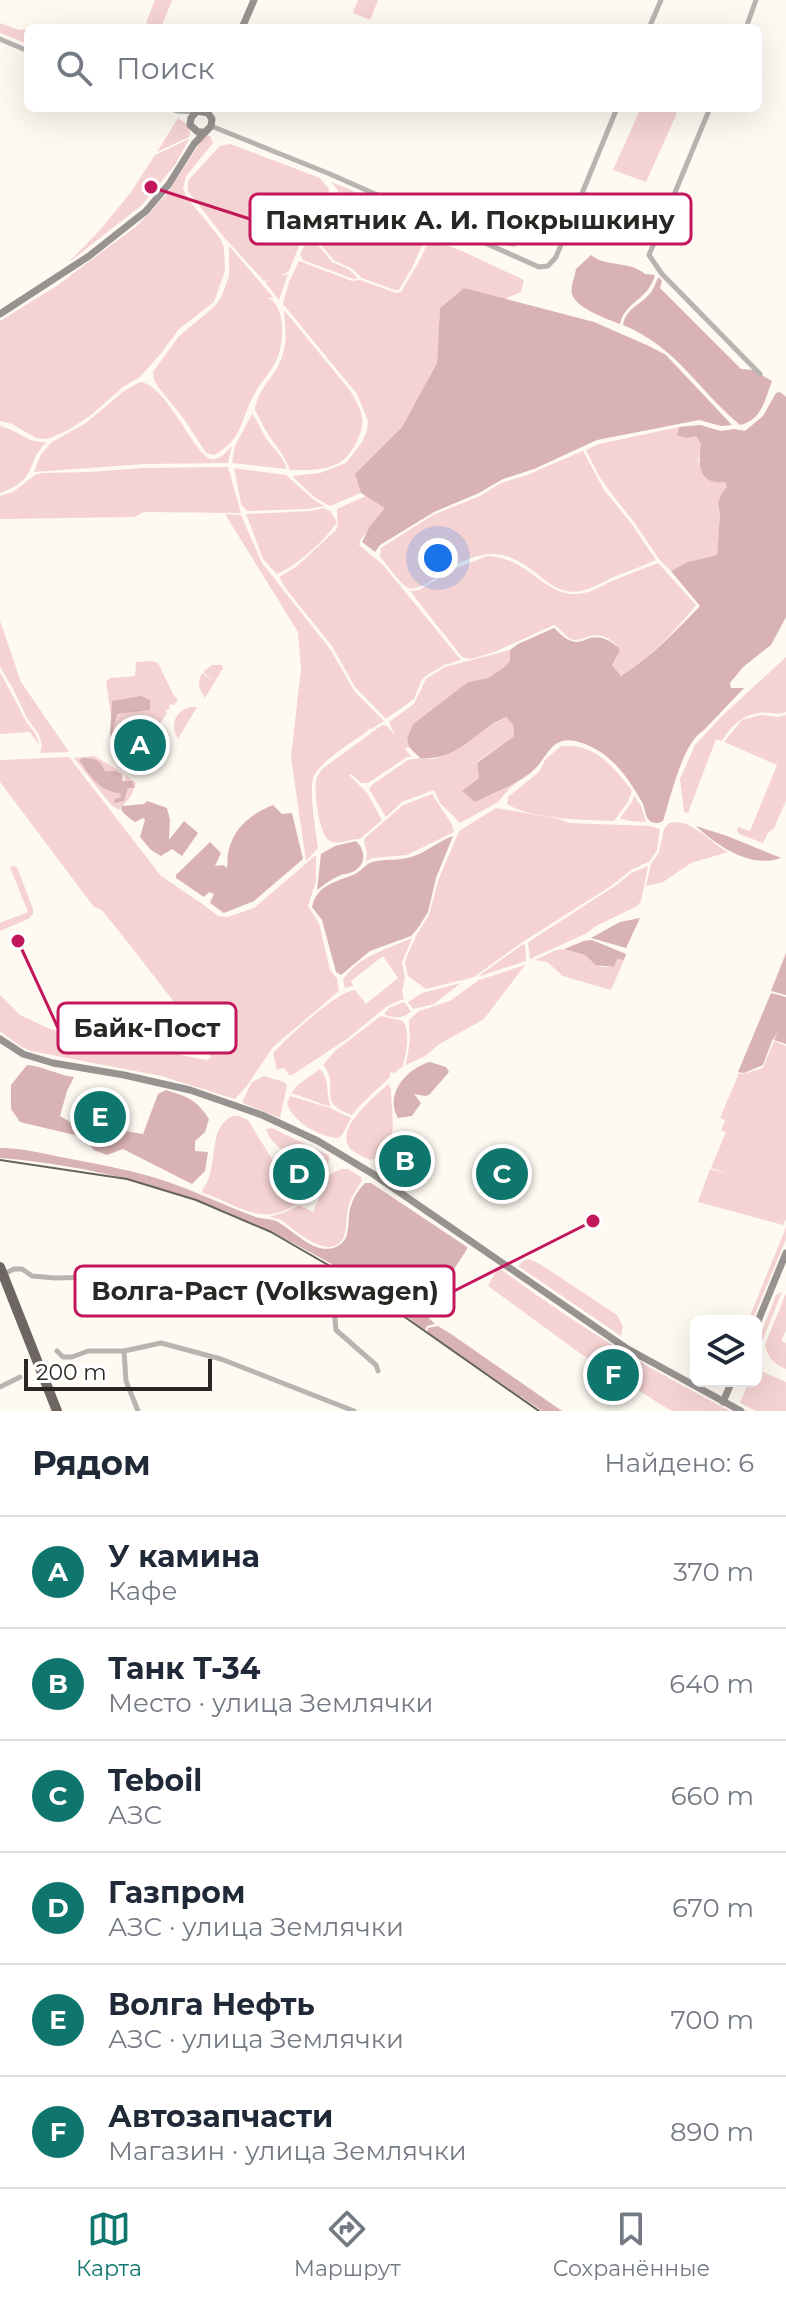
<!DOCTYPE html>
<html lang="ru">
<head>
<meta charset="utf-8">
<style>
	:root { --surface:#fff; --page:#f6f6f7; --text:#1f2937; --muted:#747a83; --line:#e0e1e3; --accent:#0f766e }
	body { margin:0; font-family:Montserrat,sans-serif; background:var(--page); color:var(--text) }
	.controls { position:absolute; right:24px; bottom:24px; display:grid; overflow:hidden; border-radius:12px; box-shadow:0 8px 32px #0002 }
	.controls button { width:72px; height:72px; display:grid; place-items:center; padding:0; border:0; border-bottom:2px solid var(--line); background:var(--surface); color:var(--text); font:40px sans-serif }
	.scale { position:absolute; left:24px; bottom:20px; width:188px; box-sizing:border-box; padding-left:8px; border:4px solid #292724; border-top:0; font-size:22px; line-height:28px; white-space:nowrap; color:#292724; -webkit-text-stroke:6px #fff; paint-order:stroke }
	.you { position:absolute; left:438px; top:558px; width:28px; height:28px; margin:-20px; border:6px solid #fff; border-radius:50%; background:#1a73e8; box-shadow:0 0 0 12px #1a73e833 }
	.badge { display:grid; place-items:center; width:52px; height:52px; border-radius:50%; background:var(--accent); color:#fff; font-size:26px; font-weight:700 }
	.pin { position:absolute; translate:-50% -50%; border:4px solid #fff; box-shadow:0 2px 8px #0006 }
	.list { margin:0; padding:0; list-style:none }
	h2 { display:flex; justify-content:space-between; align-items:center; height:104px; margin:0; padding:0 32px; font-size:34px }
	h2 small { font-size:26px; font-weight:400; color:var(--muted) }
	.list li { display:grid; grid-template-columns:52px 1fr auto; gap:24px; align-items:center; box-sizing:border-box; height:112px; padding:0 32px; border-top:2px solid var(--line) }
	.list b { display:block; font-size:30px; white-space:nowrap }
	.list p { margin:0; font-size:26px; white-space:nowrap; color:var(--muted) }
	.list em { font-size:26px; font-style:normal; color:var(--muted) }
	.icon { flex:none; width:44px; height:44px; fill:none; stroke:currentColor; stroke-width:2; stroke-linecap:round; stroke-linejoin:round }
	.map { position:relative; flex:none; width:786px; height:1411px; overflow:hidden }
	.search { position:absolute; background:var(--surface); box-shadow:0 8px 32px #0002; left:24px; right:24px; top:24px; height:88px; display:flex; align-items:center; gap:20px; box-sizing:border-box; padding:0 28px; border-radius:12px; color:var(--muted); font-size:30px }
	.sheet { height:776px; background:var(--surface) }
	nav { display:flex; justify-content:space-around; align-items:center; box-sizing:border-box; height:112px; border-top:2px solid var(--line); background:var(--surface); font-size:22px; color:var(--muted) }
	nav a { display:grid; justify-items:center; gap:4px }
	nav .on { color:var(--accent) }
	.map>svg:first-child { display:block }
	.green { fill:#f6d3d3 }
	.forest { fill:#d9b2b3 }
	.lines { fill:none; stroke-linecap:round; stroke-linejoin:round }
	.street { stroke:#b8b4b2; stroke-width:5 }
	.secondary { stroke:#989390; stroke-width:7 }
	.highway { stroke:#6e6663; stroke-width:10 }
	.rail { stroke:#65625d; stroke-width:2 }
	.leader { fill:none; stroke:#c2185b; stroke-width:3 }
	.callout-dot { fill:#c2185b; stroke:#fff; stroke-width:3 }
	.callout { fill:#fff; stroke:#c2185b; stroke-width:3 }
	.callout-label { font-size:26px; text-anchor:middle; font-weight:bold; fill:#292724 }
</style>
</head>
<body>
<div class="map">
<svg width="786" height="1411" viewBox="0 0 786 1411">
	<rect width="100%" height="100%" fill="#fef9f1"/>
	<g class="green">
		<path d="M155,0H172L161,28L146,23Z"/>
		<path d="M358,0H378L370,20L353,13Z"/>
		<path d="M0,23L19,30L28,29V44L0,33Z"/>
		<path d="M641,108H666L677,113L646,182L613,170Z"/>
		<path d="M178,118L188,125L190,134L189,137L157,152Z"/>
		<path d="M205,135L210,136L213,143L186,176L183,189L188,199L220,238L224,248L225,271L214,302L179,329L162,352L140,377L123,387L90,416L68,430L48,439L36,438L12,424L0,421V321L55,287L138,225L167,194Z"/>
		<path d="M189,139L175,165L142,205L68,263L101,229L131,192L155,155Z"/>
		<path d="M230,144L320,178L329,189L327,206L315,213L309,221L289,271L280,276L288,274L279,300L265,282L271,279L264,281L223,236L188,191V181L192,176L220,146Z"/>
		<path d="M331,182L403,211C410,222 414,234 423,243L413,266L399,290H395L362,278L351,268L335,261L311,234C312,219 316,220 327,213C331,209 336,201 340,196L337,189Z"/>
		<path d="M309,234L332,262L348,269L358,278L353,279L303,260L300,255Z"/>
		<path d="M429,239L462,251L524,280L521,292L503,300L464,288L440,308L437,363L402,427L355,474L361,493L330,506L314,497L292,476L320,473L346,463L362,442L367,431L368,421L357,394L283,304L289,282L299,261L352,281L360,280L396,293L401,292L421,258Z"/>
		<path d="M229,246L273,297L268,298C287,306 284,345 276,361C270,373 261,382 255,393C240,419 244,439 214,455L206,453L184,419L158,387L154,380L153,372L179,336L213,308L221,298L229,276Z"/>
		<path d="M284,310L348,388C363,410 368,423 354,447C349,455 344,461 335,465C321,471 306,470 290,470C285,456 276,446 268,434C263,427 260,418 255,410C257,389 276,376 282,357C288,342 285,325 284,310Z"/>
		<path d="M140,382C168,385 195,458 212,459C221,460 227,451 232,446L228,463L145,464L34,472L41,454L52,442L86,423L124,391Z"/>
		<path d="M252,414C258,421 259,426 263,433C270,446 282,454 287,469L232,463L235,446Z"/>
		<path d="M0,426C17,430 29,444 47,442C24,463 40,479 0,493Z"/>
		<path d="M679,427L677,435L696,436L701,444L698,461L725,482L727,487L718,503L720,515L717,555L688,562L671,571L659,559L634,522L611,493L599,476L586,450L599,444Z"/>
		<path d="M583,451L604,490L631,523L656,560C643,566 629,571 616,576C587,589 573,603 542,578C528,566 513,555 494,554C480,553 459,562 447,569C438,575 422,591 409,588C401,586 387,564 380,557L381,548L433,515L480,496L501,483L527,475Z"/>
		<path d="M228,467L241,513L144,512L134,517L0,519V496L13,492L35,475L41,473L90,472L143,468Z"/>
		<path d="M234,468L286,475L313,499L324,506L308,509L247,511L241,504Z"/>
		<path d="M366,496L386,508L361,539L359,545L383,565L461,660L444,665L427,675L422,679L414,699L386,719L355,687L332,646L286,589L279,577L296,567L336,530L338,525L337,509Z"/>
		<path d="M323,508L330,511L337,522C326,540 296,566 277,574L263,559L246,514L311,511Z"/>
		<path d="M225,514L241,515L262,563L330,649L355,692L384,721L371,729H366L369,730C355,740 316,764 313,779C309,794 316,831 318,848L306,861L291,757L301,669L298,632Z"/>
		<path d="M487,556C528,557 544,596 577,594C593,593 603,584 617,579C630,574 644,568 658,563L696,605C674,633 651,656 621,676L612,665L620,650C612,639 602,632 587,637C583,638 579,640 574,640C566,639 561,628 554,625L494,652L471,659L462,657L410,591L419,590L452,570Z"/>
		<path d="M0,621L21,682L69,752L40,753L42,745L39,735L27,718L12,687L0,667Z"/>
		<path d="M510,650L511,661L503,668L488,678L468,682L413,724L407,738L409,747L405,749L412,757H407L368,783H361L351,774L349,775L367,793L382,820L360,839C351,838 338,846 330,841C319,836 314,792 316,781C317,775 319,774 322,769L382,725L387,726L395,735L389,722L414,704L426,679L445,667Z"/>
		<path d="M786,657V712C776,716 769,711 759,713C742,715 731,726 722,741L716,739L688,813L684,812L680,779L695,745L720,718Z"/>
		<path d="M151,661L158,663L174,696L178,699L174,705L170,704L169,709L165,711L167,713L156,729L143,730L142,732L146,734L150,731H155L147,743L139,737L133,746L137,749L135,753L127,750L110,736L112,722L106,681L111,678L135,676L136,662Z"/>
		<path d="M212,665H222L223,668L205,698C200,690 196,684 202,673L213,681L203,672Z"/>
		<path d="M0,672L27,723L35,733L40,746L30,732L0,734Z"/>
		<path d="M190,707H197L178,739C170,725 174,712 190,707Z"/>
		<path d="M761,715L778,717L786,715V801L774,828L768,833L763,843L739,834L737,830L738,827L750,831L777,765L724,742L742,720Z"/>
		<path d="M506,717L513,725L514,736L477,762L479,778L475,802L522,778L509,789L498,802L460,823L440,803L434,790L402,802L386,817L369,789L373,784L408,760L420,758L435,759Z"/>
		<path d="M561,746C595,743 613,766 632,791L628,802L614,821C585,820 532,820 507,804L508,797L539,772L545,760Z"/>
		<path d="M94,756L123,773L124,796L127,795L125,791V774L136,783L131,796L119,810L111,805L74,758Z"/>
		<path d="M69,757L161,876L201,903L218,916L228,917L254,908L316,855V881L308,906L319,923L330,970L337,979L339,991L273,1047L246,1087L235,1099L161,1076L31,1051L20,1046L0,1031V995L20,1015L50,1029L206,1060L211,1058L207,1049L184,1015L133,949L102,910L94,907L0,782V760Z"/>
		<path d="M432,794L451,823L454,832L407,855L373,858L366,861L367,853L364,841L365,838L403,805Z"/>
		<path d="M634,795L641,806L646,822L629,821L620,818L632,802Z"/>
		<path d="M496,808L559,819L569,823L650,826L660,829L657,850L650,861L631,870L611,886L521,943L474,977L426,989L408,976L405,963L407,956L417,934L429,915L438,881L459,831Z"/>
		<path d="M679,822C698,826 711,843 728,852L691,863L663,882L646,886L651,864L659,852L664,829L669,823Z"/>
		<path d="M13,866L17,867L33,909V914L28,919L0,931V923L28,912L10,867Z"/>
		<path d="M648,866L641,901L637,906L594,927L587,933L530,959L528,943L530,941L618,884L631,873Z"/>
		<path d="M412,938L402,962L405,978L402,991L404,999L387,1006L347,1039L292,1075H289L284,1068L277,1070L273,1053C288,1037 336,992 355,990L366,1004L398,978L383,956L351,981L353,986L345,988L343,980C358,956 388,949 412,938Z"/>
		<path d="M525,944L526,961L477,977L522,945Z"/>
		<path d="M564,949L585,955L602,967H614L617,959L624,960L611,990L563,976L547,962L535,960L556,950Z"/>
		<path d="M525,965L484,1019L438,1045L425,1056L406,1065L410,1040L409,1020L419,1011L450,1001L479,980Z"/>
		<path d="M461,983L434,1004L413,1009L408,1002L422,993Z"/>
		<path d="M404,1002L411,1011C403,1019 394,1019 384,1014L389,1008Z"/>
		<path d="M381,1016L403,1021C411,1034 406,1052 403,1066L394,1073L390,1072V1077C378,1089 363,1101 352,1115C314,1102 342,1087 323,1065L335,1051Z"/>
		<path d="M774,1041L786,1046V1219L783,1225L698,1202L710,1169L731,1175L711,1168L726,1132L721,1131L725,1120L720,1118L739,1073L743,1074L763,1068Z"/>
		<path d="M320,1069C331,1081 325,1094 331,1107L291,1093L299,1084Z"/>
		<path d="M264,1076L284,1082L287,1085L280,1118L243,1103V1100L252,1082Z"/>
		<path d="M388,1084L391,1089C391,1114 402,1151 370,1160C365,1157 358,1155 353,1151C330,1131 375,1097 388,1084Z"/>
		<path d="M290,1096L330,1108L351,1118L342,1135L338,1138C319,1137 294,1122 287,1104Z"/>
		<path d="M233,1116H239L248,1120L278,1169L281,1180L287,1185L285,1191L297,1199L296,1204C262,1228 237,1204 203,1193L202,1190C221,1168 205,1128 233,1116Z"/>
		<path d="M272,1128L328,1155L330,1159L325,1167H319C299,1156 274,1153 266,1129Z"/>
		<path d="M341,1169H348L361,1177L362,1181C356,1190 350,1198 348,1209C345,1218 348,1232 342,1240C327,1261 293,1228 281,1220C276,1218 274,1218 269,1217L288,1211L299,1205L313,1212L324,1187L315,1182Z"/>
		<path d="M786,1227V1239L752,1321H748Z"/>
		<path d="M529,1259L540,1264L617,1315L623,1326L621,1336L518,1266L523,1261Z"/>
		<path d="M498,1267C571,1322 649,1369 730,1411H672L660,1404L581,1354L488,1286Z"/>
		<path d="M782,1292L757,1354L756,1346L776,1295Z"/>
		<path d="M786,1293V1330L781,1341L786,1343V1369C774,1364 768,1358 765,1345Z"/>
		<path d="M756,1369L786,1382V1411H756L740,1403L749,1381H756Z"/>
	</g>
	<g class="forest">
		<path d="M436,208L504,238L516,247C500,245 443,222 436,208Z"/>
		<path d="M591,255C607,268 629,260 645,274L655,275C648,301 626,300 620,324C607,319 576,308 572,294C570,287 575,277 576,269Z"/>
		<path d="M659,277L662,281L660,288L741,369L753,370L772,381C765,399 762,420 740,425C698,390 677,347 623,325C626,306 645,304 653,289C655,285 656,281 659,277Z"/>
		<path d="M464,288L594,322L649,346L666,355L732,425L721,426L699,420L597,440L534,469L503,479L479,493L434,512L380,545L375,552L362,542L370,526L385,508L361,493L355,474L402,427L437,363L440,308Z"/>
		<path d="M780,392L786,397V617L771,645L743,667L730,683L731,688H744L704,730C682,743 671,797 663,821L659,823C655,823 651,823 648,819C645,815 645,807 642,802C627,776 611,753 582,743C549,731 549,760 529,774C513,786 492,793 475,802L462,791L479,778L477,763L514,736L513,725L506,717C474,731 459,761 420,758L409,747L407,738L413,724L468,682L488,678L503,668L510,661V650L518,644L554,628C560,633 567,642 577,642C580,642 587,639 590,638C601,635 614,642 620,650L612,665L621,676C652,656 675,632 700,606L671,571L688,562L717,555L720,515L718,503L722,493L727,487L725,482C698,485 698,463 701,444L696,436L686,438L677,435L679,427L700,425L721,431L734,429L745,431L763,416L776,393Z"/>
		<path d="M141,696L150,700V710L117,714L113,730L129,732L136,723L144,718L150,722V728L140,723L136,728L139,734L130,746L123,745L120,742L121,736L115,733L110,735L112,701Z"/>
		<path d="M83,758C97,759 99,759 105,771H115L121,774L122,781H132L135,788H128L124,801L114,803L115,799L121,797L120,793C100,792 90,776 79,760Z"/>
		<path d="M147,801L167,808L170,820L169,840L184,821L198,833L182,856L172,849L161,856L151,850L140,837L145,820L143,818L135,822C131,819 123,814 121,809L122,806L144,804Z"/>
		<path d="M273,805L282,814L292,813L303,859L254,901L224,913L210,903L214,894L209,892L204,897L176,878V875L210,842L221,853L215,866L223,865L227,868C228,861 227,854 229,849C235,826 253,813 273,805Z"/>
		<path d="M696,826L727,836L781,858C751,869 717,846 696,826Z"/>
		<path d="M453,836L436,878L428,912L418,928L411,936L370,951L341,975L336,972L322,920L312,907C317,884 337,882 355,874C363,870 366,862 376,861C389,859 401,861 414,856C428,851 439,841 453,836Z"/>
		<path d="M356,841C364,848 367,862 357,869C352,874 345,873 339,876C331,879 324,885 317,890L321,854L335,846Z"/>
		<path d="M640,918L626,948L591,938L620,922Z"/>
		<path d="M592,940L626,954L624,960L617,959L614,967L596,965L585,955L564,949L584,941Z"/>
		<path d="M786,953V995L771,991Z"/>
		<path d="M771,993L786,997V1044L774,1040L778,1032L772,1041L763,1065L744,1073L738,1072Z"/>
		<path d="M430,1062L446,1067L449,1072L429,1095L425,1096L414,1094L421,1103L412,1116L398,1118C384,1094 407,1068 430,1062Z"/>
		<path d="M27,1065C43,1066 57,1075 74,1077L67,1091L60,1116L70,1122L143,1134L158,1094L166,1090C188,1097 196,1099 209,1119L205,1132L195,1141V1151L208,1152L205,1171L192,1184L123,1149L107,1155L94,1150L83,1137L20,1122L11,1109V1085Z"/>
		<path d="M0,1148C23,1148 44,1154 66,1158C101,1165 134,1170 168,1182C197,1192 224,1205 253,1216C260,1219 269,1218 276,1221C294,1230 314,1256 336,1247C352,1240 347,1222 350,1209C353,1198 358,1190 365,1183H371L467,1247V1249L425,1314L435,1324L427,1326L425,1330C395,1308 366,1285 335,1266C229,1204 122,1168 0,1158Z"/>
		<path d="M438,1326L451,1334L562,1411H542L427,1332L428,1328Z"/>
	</g>
	<g class="lines">
		<g class="street">
			<path d="M649,28L661,0"/>
			<path d="M746,28L756,0"/>
			<path d="M0,39L28,51"/>
			<path d="M169,108L177,111L195,112"/>
			<path d="M710,108L649,255L662,274L760,374"/>
			<path d="M211,126L330,174L539,267L548,266L556,257L617,108"/>
			<path d="M4,1274L14,1269H22L32,1276L55,1278L174,1275L200,1271L221,1280L267,1291L312,1308H334L336,1330L376,1365L378,1371"/>
			<path d="M57,1351L63,1357H72L88,1351H124L161,1343L221,1359L354,1411"/>
			<path d="M124,1351L126,1381L138,1411"/>
			<path d="M0,1387L20,1377"/>
		</g>
		<g class="secondary">
			<path d="M242,28L254,0"/>
			<path d="M0,314L89,256L146,211L169,184L194,144L211,126L212,119L208,113L197,111L191,118L190,125L198,132H205"/>
			<path d="M0,1039L23,1054L53,1063L124,1075L190,1090L262,1115L318,1141L373,1174L626,1348L741,1411"/>
			<path d="M756,1326L786,1253"/>
			<path d="M723,1402L732,1381"/>
		</g>
		<path class="highway" d="M0,1267L57,1411"/>
		<path class="rail" d="M0,1160L127,1179L196,1200L271,1232L342,1273L539,1411"/>
	</g>
	<path class="leader" d="M151 187L250 219M18 941L58 1028M593 1221L454 1291"/>
	<g class="callout-dot">
		<circle cx="151" cy="187" r="8"/>
		<circle cx="18" cy="941" r="8"/>
		<circle cx="593" cy="1221" r="8"/>
	</g>
	<g class="callout">
		<rect x="250" y="194" width="441" height="50" rx="8"/>
		<rect x="58" y="1003" width="178" height="50" rx="8"/>
		<rect x="75" y="1266" width="379" height="50" rx="8"/>
	</g>
	<g class="callout-label">
		<text x="470" y="229">Памятник А. И. Покрышкину</text>
		<text x="147" y="1037">Байк-Пост</text>
		<text x="265" y="1300">Волга-Раст (Volkswagen)</text>
	</g>
</svg>
<div class="controls">
<button><svg class="icon" aria-label="layers" viewBox="0 0 24 24"><path d="M12 4l9 5-9 5-9-5zM3 14l9 5 9-5"/></svg></button>
</div>
<div class="scale">200 m</div>
<div class="you"></div>
<div class="pin badge" style="left:140px;top:745px">A</div>
<div class="pin badge" style="left:405px;top:1161px">B</div>
<div class="pin badge" style="left:502px;top:1174px">C</div>
<div class="pin badge" style="left:299px;top:1174px">D</div>
<div class="pin badge" style="left:100px;top:1117px">E</div>
<div class="pin badge" style="left:613px;top:1375px">F</div>
<div class="search"><svg class="icon" aria-label="search" viewBox="0 0 24 24"><circle cx="10" cy="10" r="6"/><path d="M15 15l6 6"/></svg>Поиск</div>
</div>
<section class="sheet">
<h2>Рядом<small>Найдено: 6</small></h2>
<ul class="list">
<li><span class="badge">A</span><div><b>У камина</b><p>Кафе</p></div><em>370 m</em></li>
<li><span class="badge">B</span><div><b>Танк Т-34</b><p>Место · улица Землячки</p></div><em>640 m</em></li>
<li><span class="badge">C</span><div><b>Teboil</b><p>АЗС</p></div><em>660 m</em></li>
<li><span class="badge">D</span><div><b>Газпром</b><p>АЗС · улица Землячки</p></div><em>670 m</em></li>
<li><span class="badge">E</span><div><b>Волга Нефть</b><p>АЗС · улица Землячки</p></div><em>700 m</em></li>
<li><span class="badge">F</span><div><b>Автозапчасти</b><p>Магазин · улица Землячки</p></div><em>890 m</em></li>
</ul>
</section>
<nav>
<a class="on"><svg class="icon" aria-label="map" viewBox="0 0 24 24"><path d="M3 6l6-2 6 2 6-2v14l-6 2-6-2-6 2zM9 4v14M15 6v14"/></svg>Карта</a>
<a><svg class="icon" aria-label="directions" viewBox="0 0 24 24"><path d="M12 3l9 9-9 9-9-9zM9 14v-3h6M13 9l2 2-2 2"/></svg>Маршрут</a>
<a><svg class="icon" aria-label="saved" viewBox="0 0 24 24"><path d="M7 4h10v16l-5-4-5 4z"/></svg>Сохранённые</a>
</nav>
</body>
</html>
